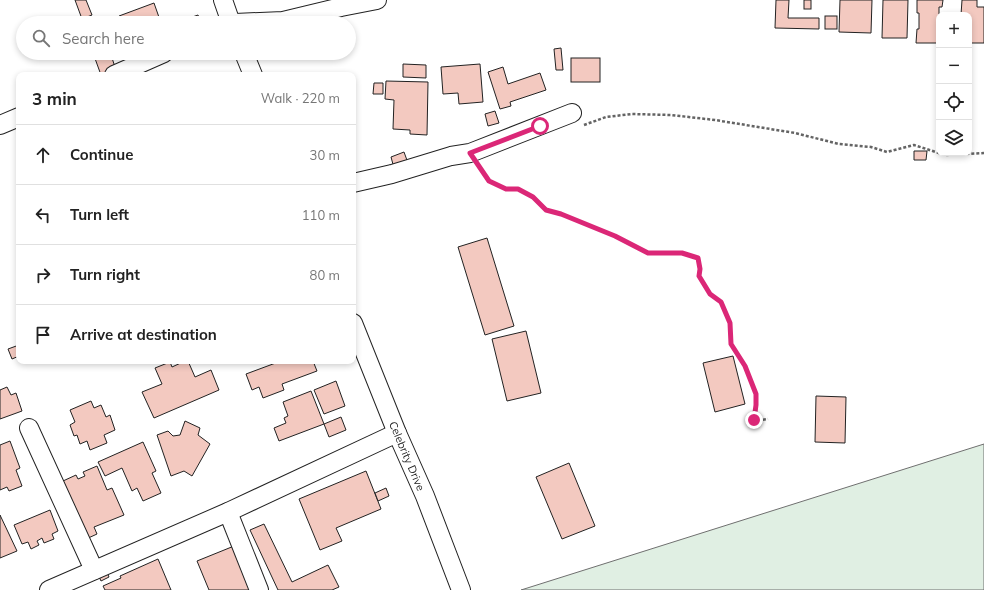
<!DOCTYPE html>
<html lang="en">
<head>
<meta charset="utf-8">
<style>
	:root { --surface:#fff; --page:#f6f6f6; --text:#222; --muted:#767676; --line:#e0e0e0 }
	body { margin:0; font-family:Mulish,sans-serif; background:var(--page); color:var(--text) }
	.controls { position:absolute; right:12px; top:12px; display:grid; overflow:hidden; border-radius:8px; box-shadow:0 2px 6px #0003 }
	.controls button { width:36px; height:36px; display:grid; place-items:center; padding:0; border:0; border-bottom:1px solid var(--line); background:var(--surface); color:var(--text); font:20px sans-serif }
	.stop { position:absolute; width:12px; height:12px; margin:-9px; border:3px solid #db2777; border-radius:50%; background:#fff }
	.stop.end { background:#db2777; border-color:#fff; box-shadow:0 1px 4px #0008 }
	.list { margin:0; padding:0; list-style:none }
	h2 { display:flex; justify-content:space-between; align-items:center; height:52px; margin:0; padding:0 16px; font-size:17px }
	h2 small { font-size:13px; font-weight:400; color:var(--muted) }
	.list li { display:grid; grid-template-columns:26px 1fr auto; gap:12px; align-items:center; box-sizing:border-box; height:60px; padding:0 16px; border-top:1px solid var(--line) }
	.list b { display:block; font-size:15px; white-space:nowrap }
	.list em { font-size:13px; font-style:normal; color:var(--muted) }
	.icon { flex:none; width:22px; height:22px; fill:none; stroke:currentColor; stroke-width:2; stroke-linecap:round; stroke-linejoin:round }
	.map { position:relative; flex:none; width:984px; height:590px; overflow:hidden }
	.search { position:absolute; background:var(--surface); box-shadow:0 2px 6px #0003; left:16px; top:16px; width:340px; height:44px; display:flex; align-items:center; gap:10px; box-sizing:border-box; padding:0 14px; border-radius:22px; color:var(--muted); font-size:15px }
	.panel { position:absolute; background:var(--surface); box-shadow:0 2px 6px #0003; left:16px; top:72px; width:340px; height:292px; border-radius:8px }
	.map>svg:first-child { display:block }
	.green { fill:#e0efe3; stroke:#6f6f6f }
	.building { fill:#f3c9c0; stroke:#222 }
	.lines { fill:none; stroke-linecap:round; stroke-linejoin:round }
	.minor-casing { stroke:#222; stroke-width:20 }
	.path { stroke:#646464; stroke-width:2.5; stroke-dasharray:3 2; stroke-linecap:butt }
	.minor { stroke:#fff; stroke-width:18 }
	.route { stroke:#db2777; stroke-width:5 }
	.labels { text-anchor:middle; stroke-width:3; stroke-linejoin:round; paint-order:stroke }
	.street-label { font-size:11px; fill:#222; stroke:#fff }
</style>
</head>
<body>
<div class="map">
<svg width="984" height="590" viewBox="0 0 984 590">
	<rect width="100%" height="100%" fill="#fff"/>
	<path class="green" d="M984,444V590H521Z"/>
	<g class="building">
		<path d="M75,0H86L92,15L82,19Z"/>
		<path d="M776,0H789L788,18H819V29L775,28Z"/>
		<rect x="804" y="0" width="7" height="9"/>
		<path d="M840,0H872L871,33L839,32Z"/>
		<path d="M883,0H908L907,38H882Z"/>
		<path d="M917,0H943L942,7H939V43H916L917,29H919V13H917Z"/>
		<path d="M962,0H977V7H984V43H969V15H961Z"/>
		<path d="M154,3L161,23H122L119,16Z"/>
		<path d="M198,15L201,23H185L184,20Z"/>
		<rect x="825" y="16" width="12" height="13"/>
		<path d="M561,48L563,70H556L554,49Z"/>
		<path d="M93,53H125L112,58L116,70L103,75H101Z"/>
		<rect x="571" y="58" width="29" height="24"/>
		<path d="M403,64L426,65V78L403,77Z"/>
		<path d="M480,64L483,102L459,104L458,93L443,94L441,67Z"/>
		<path d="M503,67L508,84L540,73L546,90L510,102L511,106L500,109L488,72Z"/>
		<path d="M386,81L428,82L427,135L410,134V130L393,129L394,100L385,99Z"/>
		<path d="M374,83H383V94H373Z"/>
		<path d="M495,111L499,123L488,126L485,114Z"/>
		<path d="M914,151H927L926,160H914Z"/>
		<path d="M404,152L408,163L394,168L391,157Z"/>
		<path d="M487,238L514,326L485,335L458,247Z"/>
		<path d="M526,331L541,393L507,401L492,339Z"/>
		<path d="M19,345V356L12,359L8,349Z"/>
		<path d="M733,356L745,404L715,412L703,363Z"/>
		<path d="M185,361H188L195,377L211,370L219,390L154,418L142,392L162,384L155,368L170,362L172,367Z"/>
		<path d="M281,361H313L317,371L282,384L284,390L263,398L259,387L252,390L246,374Z"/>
		<path d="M336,381L345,406L324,414L314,390Z"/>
		<path d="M7,387L11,395L16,393L22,411L0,419V390Z"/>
		<path d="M311,391L324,424L279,441L274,428L286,423L284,418L288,416L283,402Z"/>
		<path d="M816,396L846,397L845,443L815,442Z"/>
		<path d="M91,401L94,408L101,405L106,417L110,415L115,430L104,435L107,443L90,450L87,441L80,444L77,435L74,436L70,425L75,422L70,410Z"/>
		<path d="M341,417L346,430L329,437L324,424Z"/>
		<path d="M185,421L200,428L198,435L210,444L192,476L184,471L171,476L157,435L168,431L173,436L180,435Z"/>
		<path d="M10,441L20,468L16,470L22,486L9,491L7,487L0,490V445Z"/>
		<path d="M143,442L156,471L152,473L161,493L143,501L137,488L132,491L122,468L105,476L98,462Z"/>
		<path d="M569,463L595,526L562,539L536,477Z"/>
		<path d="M97,466L107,490L112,488L124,515L94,527L97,534L84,540L63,481L76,475L78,479L85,476L83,472Z"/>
		<path d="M366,471L381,509L336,528L342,541L320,550L299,499Z"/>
		<path d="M386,488L389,496L378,501L375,493Z"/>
		<path d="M50,510L58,531L52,534L54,539L44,543L42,538L37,541L39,545L31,549L28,542L22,544L14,525Z"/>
		<path d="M0,515L17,551L0,558Z"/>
		<path d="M264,524L292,582L328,565L339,587L332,590H278L250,530Z"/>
		<path d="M239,544L258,590H209L197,561Z"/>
		<path d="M158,559L171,590H105L103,586L121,578L120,576Z"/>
		<path d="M105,568L109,577L101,581L97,572Z"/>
	</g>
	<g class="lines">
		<defs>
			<g id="minor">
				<path d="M223,0L231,23"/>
				<path d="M235,23L283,21L341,7L377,0"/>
				<path d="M244,53L253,75"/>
				<path d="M114,75L164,53"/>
				<path d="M0,125L19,117"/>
				<path d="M353,183L392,174L451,156L470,153L572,113"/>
				<path d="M353,323L397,433L425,496L461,590"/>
				<path d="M29,428L94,570"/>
				<path d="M228,512L259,590"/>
				<path d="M49,590L228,512L397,433"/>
			</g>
		</defs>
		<use href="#minor" class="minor-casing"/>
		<g class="path">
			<path d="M584,125L606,117L632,114L671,115L715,120L795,133L839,144L871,147L887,152L914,145L945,155L984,153"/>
			<path d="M479,167L489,181L506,189H518L533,197L547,210L561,214L615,236L647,253H682L698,258L700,269L699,276L710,294L721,302L730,323L731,343L745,366L756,395V405L753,421L768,419"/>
		</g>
		<use href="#minor" class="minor"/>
	</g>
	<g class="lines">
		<path class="route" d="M540,126L470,153L489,181L506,189H518L533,197L546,210L561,214L615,236L648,253H682L698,258L700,269L699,276L710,294L721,302L730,323L731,344L745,366L756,394V405L754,420"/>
	</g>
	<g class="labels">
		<g class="street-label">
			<text transform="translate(407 456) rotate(67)" y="4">Celebrity Drive</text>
		</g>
	</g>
</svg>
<div class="controls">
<button>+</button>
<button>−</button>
<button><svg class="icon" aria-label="locate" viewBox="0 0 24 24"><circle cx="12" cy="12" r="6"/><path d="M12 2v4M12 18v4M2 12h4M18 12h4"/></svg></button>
<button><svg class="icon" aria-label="layers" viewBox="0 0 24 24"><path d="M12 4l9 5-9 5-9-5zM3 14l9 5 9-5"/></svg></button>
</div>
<div class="stop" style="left:540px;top:126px"></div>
<div class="stop end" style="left:754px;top:420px"></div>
<div class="search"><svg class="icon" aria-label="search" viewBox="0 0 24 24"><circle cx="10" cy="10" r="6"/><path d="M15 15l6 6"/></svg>Search here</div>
<section class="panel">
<h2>3 min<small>Walk · 220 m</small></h2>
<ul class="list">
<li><svg class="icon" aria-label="ahead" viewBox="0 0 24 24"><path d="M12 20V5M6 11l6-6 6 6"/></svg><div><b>Continue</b></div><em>30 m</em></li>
<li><svg class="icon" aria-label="left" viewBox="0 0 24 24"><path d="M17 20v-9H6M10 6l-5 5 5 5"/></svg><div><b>Turn left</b></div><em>110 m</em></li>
<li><svg class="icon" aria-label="right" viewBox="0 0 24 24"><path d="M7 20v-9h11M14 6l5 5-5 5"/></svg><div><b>Turn right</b></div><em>80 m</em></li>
<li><svg class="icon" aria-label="arrive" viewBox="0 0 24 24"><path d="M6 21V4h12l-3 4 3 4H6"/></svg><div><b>Arrive at destination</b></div></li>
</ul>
</section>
</div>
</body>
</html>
